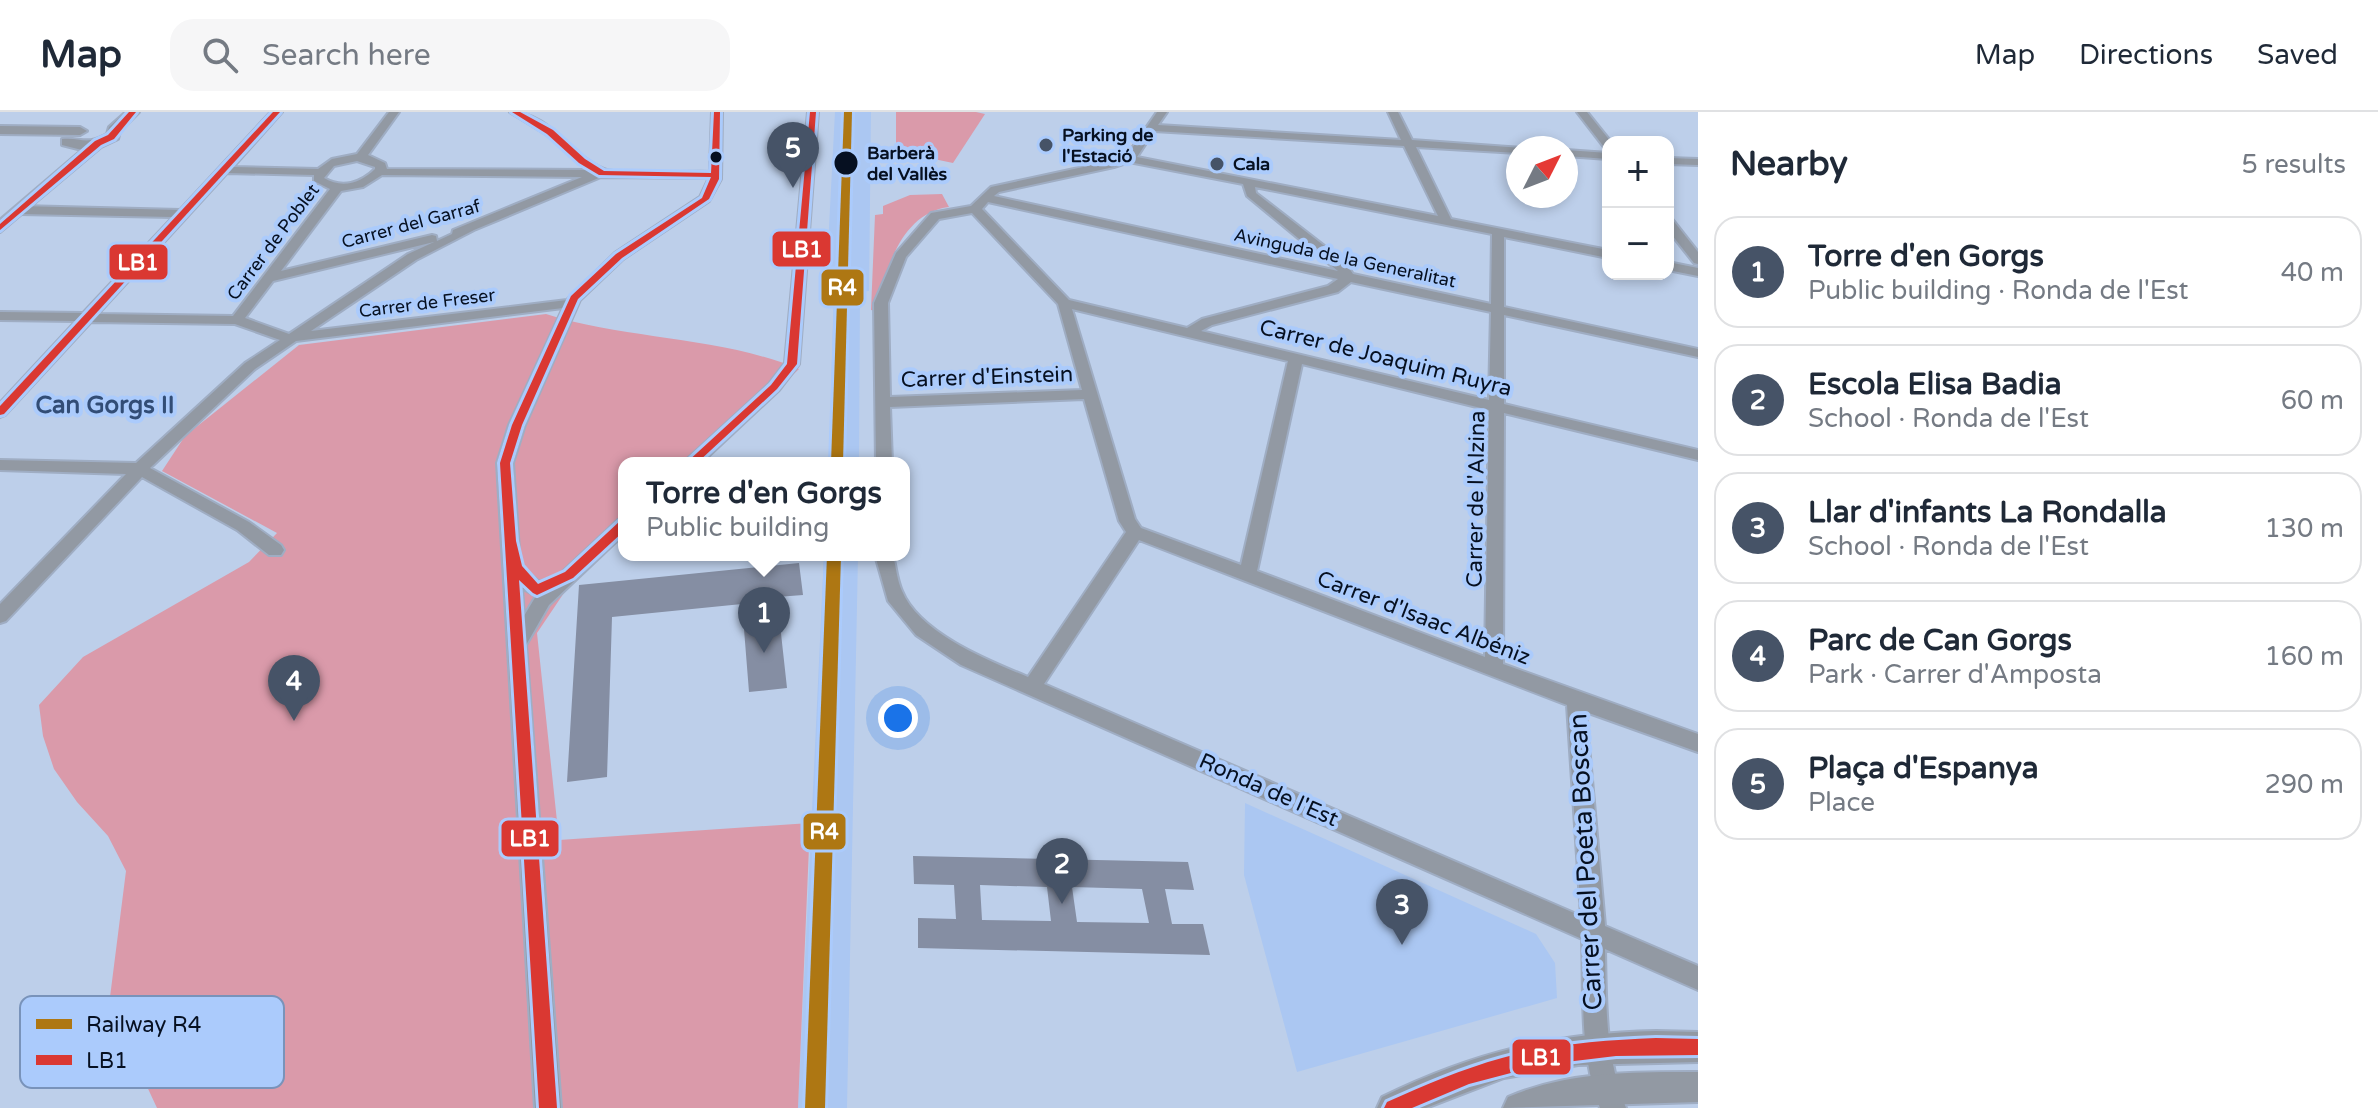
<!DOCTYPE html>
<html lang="en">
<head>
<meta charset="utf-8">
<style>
	:root { --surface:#fff; --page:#f6f6f7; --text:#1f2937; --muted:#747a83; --line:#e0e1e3; --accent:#465367 }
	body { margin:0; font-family:"Varela Round",sans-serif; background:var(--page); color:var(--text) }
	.controls { position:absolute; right:24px; top:24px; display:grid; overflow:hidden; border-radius:16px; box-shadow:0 4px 12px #0003 }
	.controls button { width:72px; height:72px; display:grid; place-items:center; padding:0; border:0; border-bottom:2px solid var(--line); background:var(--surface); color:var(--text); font:40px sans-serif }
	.compass { position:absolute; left:1506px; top:24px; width:72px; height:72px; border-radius:50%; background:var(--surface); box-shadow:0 4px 12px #0003; rotate:48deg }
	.you { position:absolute; left:898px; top:606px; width:28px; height:28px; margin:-20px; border:6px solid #fff; border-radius:50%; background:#1a73e8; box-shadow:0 0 0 12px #1a73e833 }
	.badge { display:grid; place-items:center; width:52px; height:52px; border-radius:50%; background:var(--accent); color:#fff; font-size:26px; font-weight:700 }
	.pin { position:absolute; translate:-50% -66px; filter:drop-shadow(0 2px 4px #0008) }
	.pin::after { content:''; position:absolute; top:42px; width:28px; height:24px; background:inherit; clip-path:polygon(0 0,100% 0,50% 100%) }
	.popup { position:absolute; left:618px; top:345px; width:292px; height:104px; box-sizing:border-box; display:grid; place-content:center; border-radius:16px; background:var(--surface); filter:drop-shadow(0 2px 6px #0005); font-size:26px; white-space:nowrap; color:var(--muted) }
	.popup b { font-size:30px; color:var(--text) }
	.popup::after { content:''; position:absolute; left:50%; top:100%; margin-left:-16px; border:16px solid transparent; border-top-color:var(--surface) }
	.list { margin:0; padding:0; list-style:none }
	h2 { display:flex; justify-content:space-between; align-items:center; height:104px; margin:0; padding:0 32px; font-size:34px }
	h2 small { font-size:26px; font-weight:400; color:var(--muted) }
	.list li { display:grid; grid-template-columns:52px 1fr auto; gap:24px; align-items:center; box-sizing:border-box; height:112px; margin:0 16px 16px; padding:0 16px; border:2px solid var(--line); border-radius:24px }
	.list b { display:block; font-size:30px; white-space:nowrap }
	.list p { margin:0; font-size:26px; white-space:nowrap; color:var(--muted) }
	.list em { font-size:26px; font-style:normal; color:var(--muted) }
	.icon { flex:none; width:44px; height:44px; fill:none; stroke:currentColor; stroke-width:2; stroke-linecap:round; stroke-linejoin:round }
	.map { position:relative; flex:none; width:1698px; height:996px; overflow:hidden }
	header { display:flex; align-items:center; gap:48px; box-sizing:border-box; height:112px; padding:0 40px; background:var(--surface); border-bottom:2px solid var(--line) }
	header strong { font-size:38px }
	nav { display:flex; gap:44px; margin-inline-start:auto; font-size:28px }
	.search { width:560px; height:72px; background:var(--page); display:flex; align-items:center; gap:20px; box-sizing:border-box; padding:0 28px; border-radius:24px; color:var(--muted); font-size:30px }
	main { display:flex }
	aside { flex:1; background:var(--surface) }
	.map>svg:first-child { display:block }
	.built { fill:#abc7f2 }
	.green { fill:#da9aaa }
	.building { fill:#858ea3; fill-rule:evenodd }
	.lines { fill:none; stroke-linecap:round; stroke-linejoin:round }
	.minor-casing { stroke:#9fadc3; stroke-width:4 }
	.tertiary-casing { stroke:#9fadc3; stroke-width:4 }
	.minor { fill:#9299a3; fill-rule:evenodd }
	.tertiary { fill:#9299a3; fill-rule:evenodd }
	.bus-1-casing { stroke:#abcbfc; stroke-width:6 }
	.bus-1 { fill:#da3832; fill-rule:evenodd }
	.rail-1-casing { stroke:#abcbfc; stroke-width:6 }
	.rail-1 { fill:#ae7713; fill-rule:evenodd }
	.poi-dot { fill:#465367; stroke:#abcbfc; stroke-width:3 }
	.bus-dot { fill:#061021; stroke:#abcbfc; stroke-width:3 }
	.labels { text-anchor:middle; stroke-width:8; stroke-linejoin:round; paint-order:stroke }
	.far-poi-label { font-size:18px; font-weight:bold; fill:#061021; stroke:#abcbfc; text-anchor:start }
	.far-stop-label { font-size:18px; font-weight:bold; fill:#061021; stroke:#abcbfc; text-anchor:start }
	.far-street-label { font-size:18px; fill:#061021; stroke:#abcbfc }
	.street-label { font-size:22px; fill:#061021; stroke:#abcbfc }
	.neighbourhood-label { font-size:24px; font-weight:bold; fill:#324d76; stroke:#abcbfc }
	.near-street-label { font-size:26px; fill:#061021; stroke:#abcbfc }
	.key { fill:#abcbfc; stroke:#7993ba; stroke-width:2 }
	.key-label { font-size:22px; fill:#061021 }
	.line-badge { stroke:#abcbfc; stroke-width:3 }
	.badge-label { font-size:22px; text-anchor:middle; font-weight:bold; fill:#fff }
</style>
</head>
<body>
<header>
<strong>Map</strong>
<div class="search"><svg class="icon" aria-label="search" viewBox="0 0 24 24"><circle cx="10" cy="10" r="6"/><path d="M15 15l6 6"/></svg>Search here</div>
<nav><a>Map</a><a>Directions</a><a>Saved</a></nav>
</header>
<main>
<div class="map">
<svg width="1698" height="996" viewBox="0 0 1698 996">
	<rect width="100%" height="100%" fill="#bdcfea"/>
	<g class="built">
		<path d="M835,0H871L869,179L860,180L859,351H829L834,174L826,173Z"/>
		<path d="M824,443H858L847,996H798Z"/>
		<path d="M1245,691L1536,822L1555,851L1557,886L1297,960L1244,763Z"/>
	</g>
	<g class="green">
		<path d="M896,0H976L985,2L953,51L896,39Z"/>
		<path d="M942,82L949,95C901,101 885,158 877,199L871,198L875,103L883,102V94L910,83Z"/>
		<path d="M546,202C628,228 719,224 799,257L701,351H624V423L572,469L537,521L559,728L810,711L798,996H157L109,893L126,759L108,724L77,690L54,657L43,624L39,593L83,545L249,450L277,421L162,359L185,324L299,233Z"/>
	</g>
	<g class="building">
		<path d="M799,451L803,483L777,485L787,576L749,580L742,492L612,505L607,665L567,670L579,473Z"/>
		<path d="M913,744L1188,750L1194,778L1165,777L1172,812H1203L1210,843L918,836V806L956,807L954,773L914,772ZM980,773L1047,775L1051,809L982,808ZM1072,775L1142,777L1149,811L1077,810Z"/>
	</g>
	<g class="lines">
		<defs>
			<g id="minor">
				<path d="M271,0H282L233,55L318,57L332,47L357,42L389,0H399L368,43L385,51L387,57L590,58L546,22L510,0C550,0 569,43 604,57C618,63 689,59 710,60L712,0H722L721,67L709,89L623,147L580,188L525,313L513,351L520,453L539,470L558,464L618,408L624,406V422L549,493L526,533L561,996H535L497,351L509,313L563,196L296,229L255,257L150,356L249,410L281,433L284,438L281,443H269L237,418L142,365L6,509L0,511V492L126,362L0,358V348L136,351L245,251L280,228L235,212L91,210L5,303L0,305V291L76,209L0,208V200L83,201L173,105L20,102L14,98L20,94L180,98ZM357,49L375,55V57C361,71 342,77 324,66L334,54ZM227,61L314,63V69L330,77L233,204L98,202ZM382,63L582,65L453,118L452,122L437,129L436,124L432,123L281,159L341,79L363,75ZM601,65L709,66L700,85L615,141L567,188L311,219L416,148L474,118ZM434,130L408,142L289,222L245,206L273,169ZM522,476L536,484L524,504Z"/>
				<path d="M808,0H818L799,252L779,278L701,351H683L769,272L785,251Z"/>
				<path d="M1157,0H1167L1158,13L1401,28L1388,0H1398L1412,28L1522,36H1518V41L1416,35L1451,107L1608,138V146L1504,125V195L1698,237V245L1504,203V292L1698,338V348L1504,301L1503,552L1698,622V640L1586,600L1605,814L1698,854V878L1605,837C1606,892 1605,944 1626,996H1600C1579,940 1584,886 1582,827L961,553L916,523L888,489L875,443H893C896,455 897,468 902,479C919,521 989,549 1028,565L1126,420L1119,409L1084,287L890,295L892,351H876L874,191L896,141L931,101L971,94L991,75L1111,49L1128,42ZM1154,19L1404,34L1438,104L1137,45ZM1129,50L1243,72L1247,84L1338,159L994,84L999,80L1114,55ZM1255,75L1492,122L1491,192L1353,162L1345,150L1256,81ZM988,90L1338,167L1328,174L1202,207L1187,216L1069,188L982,97ZM972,101L1058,192L1082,278L890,285L888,191L906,145L939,107ZM1351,170L1491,200L1489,288L1201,219L1212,213L1338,180ZM1072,197L1288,249L1241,453L1141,416L1135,407ZM1302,252L1489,298L1485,545L1257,459ZM1139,428L1567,593L1581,804L1044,572Z"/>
				<path d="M1577,0H1587L1611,30H1608V36L1604,35Z"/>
				<path d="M1566,38L1608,41V47L1566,44Z"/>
				<path d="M1668,46L1698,47V53L1668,52Z"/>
				<path d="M1668,106L1672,107L1698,140V152L1694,151L1668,118Z"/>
				<path d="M1668,150L1698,156V164L1668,158Z"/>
			</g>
			<g id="tertiary">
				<path d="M126,0H139L120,19L118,27L101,35L0,120V108L82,38L62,33V27C81,25 86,34 107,22L109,15Z"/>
				<path d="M0,14L80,15L87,19L80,23L0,22Z"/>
				<path d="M1656,919L1698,920V950L1578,953L1504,966L1426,996H1377L1382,985C1474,940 1553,921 1656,919Z"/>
				<path d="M1698,960V990L1503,996L1508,985C1570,959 1632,960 1698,960Z"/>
			</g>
		</defs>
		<use href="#minor" class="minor-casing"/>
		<use href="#tertiary" class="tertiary-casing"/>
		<use href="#minor" class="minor"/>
		<use href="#tertiary" class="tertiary"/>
		<defs>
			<g id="bus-1">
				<path d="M129,0H136L114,27L101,33L0,118V112L95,29L108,23Z"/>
				<path d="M273,0H280L4,302L0,303V294Z"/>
				<path d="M512,0H520L553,18L585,47L604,59L711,61L714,0H720L719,67L709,87L622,146L578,187L522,313L510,351L516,429L522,454L538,472L565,460L620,409L624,408V419L573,466L537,483L533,481L519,468L557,996H539L500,351L512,313L571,184L616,142L702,86L711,65L599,63L579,51L547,22Z"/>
				<path d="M810,0H816L797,252L777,277L697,351H686L771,273L787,252Z"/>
				<path d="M1656,926L1698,927V943L1616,944L1541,953L1469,972L1412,996H1384L1387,990C1425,973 1462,957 1502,946C1552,932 1604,928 1656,926Z"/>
			</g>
		</defs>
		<use href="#bus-1" class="bus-1-casing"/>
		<use href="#bus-1" class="bus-1"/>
		<defs>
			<g id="rail-1">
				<path d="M844,0H852L843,351H831Z"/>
				<path d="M827,443H841L825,996H805Z"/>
			</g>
		</defs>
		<use href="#rail-1" class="rail-1-casing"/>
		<use href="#rail-1" class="rail-1"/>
	</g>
	<g class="poi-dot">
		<circle cx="1046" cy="33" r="8"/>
		<circle cx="1217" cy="52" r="8"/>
	</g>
	<g class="bus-dot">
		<circle cx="716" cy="45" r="7"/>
		<circle cx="846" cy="51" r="13"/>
	</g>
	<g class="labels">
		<g class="far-poi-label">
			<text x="1062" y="29">Parking de<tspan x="1062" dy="21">l'Estació</tspan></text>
			<text x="1233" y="58">Cala</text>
		</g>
		<g class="far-stop-label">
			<text x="867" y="47">Barberà<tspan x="867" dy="21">del Vallès</tspan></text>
		</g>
		<g class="far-street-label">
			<text transform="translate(411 112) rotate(-15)" y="6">Carrer del Garraf</text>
			<text transform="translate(273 130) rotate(-53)" y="6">Carrer de Poblet</text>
			<text transform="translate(1345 146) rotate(12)" y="6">Avinguda de la Generalitat</text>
			<text transform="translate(427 191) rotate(-7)" y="6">Carrer de Freser</text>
		</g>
		<g class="street-label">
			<text transform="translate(1386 245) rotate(14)" y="8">Carrer de Joaquim Ruyra</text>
			<text transform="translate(987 264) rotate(-2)" y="8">Carrer d'Einstein</text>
			<text transform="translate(1475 387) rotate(-89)" y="8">Carrer de l'Alzina</text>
			<text transform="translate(1424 505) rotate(21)" y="8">Carrer d'Isaac Albéniz</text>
			<text transform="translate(1269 677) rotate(24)" y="8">Ronda de l'Est</text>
		</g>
		<g class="neighbourhood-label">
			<text x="105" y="301">Can Gorgs II</text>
		</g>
		<g class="near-street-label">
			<text transform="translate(1585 750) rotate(-93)" y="9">Carrer del Poeta Boscan</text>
		</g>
	</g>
	<rect x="20" y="884" width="264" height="92" rx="12" class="key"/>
	<rect x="36" y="907" width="36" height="10" fill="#ae7713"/>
	<rect x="36" y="943" width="36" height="10" fill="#da3832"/>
	<g class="key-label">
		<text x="86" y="920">Railway R4</text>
		<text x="86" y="956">LB1</text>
	</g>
	<g class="line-badge">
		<rect x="771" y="118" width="61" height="38" rx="8" fill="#da3832"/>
		<rect x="108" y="131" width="61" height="38" rx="8" fill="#da3832"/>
		<rect x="820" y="156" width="45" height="39" rx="8" fill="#ae7713"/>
		<rect x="802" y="700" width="45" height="39" rx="8" fill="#ae7713"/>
		<rect x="500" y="707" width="60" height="39" rx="8" fill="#da3832"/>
		<rect x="1511" y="926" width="61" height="38" rx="8" fill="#da3832"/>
	</g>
	<g class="badge-label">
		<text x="802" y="145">LB1</text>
		<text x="138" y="158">LB1</text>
		<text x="842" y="183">R4</text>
		<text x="824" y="727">R4</text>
		<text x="530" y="734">LB1</text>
		<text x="1541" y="953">LB1</text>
	</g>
</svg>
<div class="controls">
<button>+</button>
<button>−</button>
</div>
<svg class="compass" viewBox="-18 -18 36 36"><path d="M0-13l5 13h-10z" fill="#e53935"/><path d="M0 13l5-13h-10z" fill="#747a83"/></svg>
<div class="you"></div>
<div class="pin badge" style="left:764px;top:541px">1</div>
<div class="popup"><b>Torre d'en Gorgs</b>Public building</div>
<div class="pin badge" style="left:1062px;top:792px">2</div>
<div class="pin badge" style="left:1402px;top:833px">3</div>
<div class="pin badge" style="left:294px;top:609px">4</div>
<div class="pin badge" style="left:793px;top:76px">5</div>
</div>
<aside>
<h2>Nearby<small>5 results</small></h2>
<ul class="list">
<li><span class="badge">1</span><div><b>Torre d'en Gorgs</b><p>Public building · Ronda de l'Est</p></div><em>40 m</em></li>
<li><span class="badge">2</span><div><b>Escola Elisa Badia</b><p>School · Ronda de l'Est</p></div><em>60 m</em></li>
<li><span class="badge">3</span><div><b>Llar d'infants La Rondalla</b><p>School · Ronda de l'Est</p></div><em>130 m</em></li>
<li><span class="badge">4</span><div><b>Parc de Can Gorgs</b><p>Park · Carrer d'Amposta</p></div><em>160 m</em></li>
<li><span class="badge">5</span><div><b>Plaça d'Espanya</b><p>Place</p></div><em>290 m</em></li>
</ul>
</aside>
</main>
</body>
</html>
